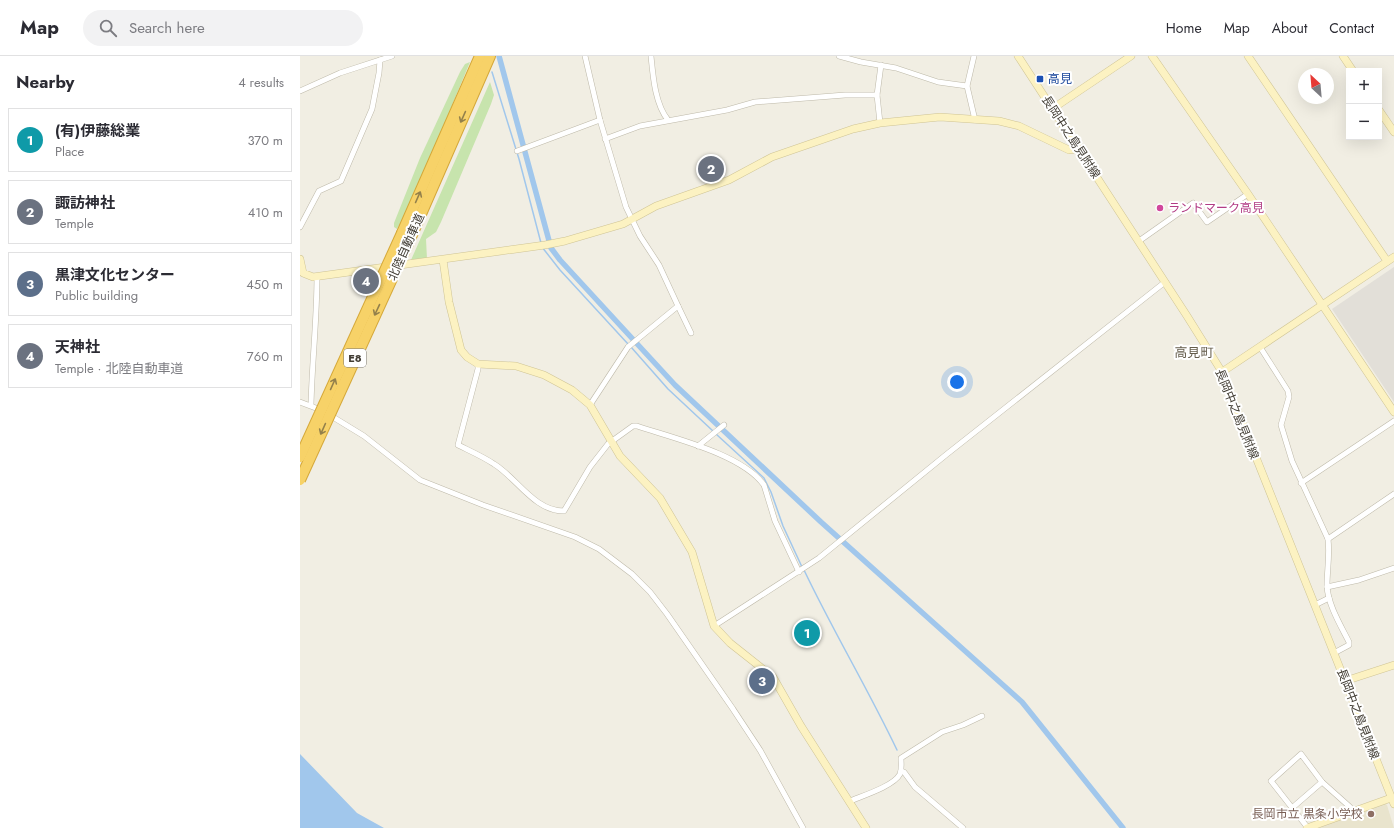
<!DOCTYPE html>
<html lang="en">
<head>
<meta charset="utf-8">
<style>
	:root { --surface:#fff; --page:#f2f2f3; --text:#2b2b33; --muted:#7c7c81; --line:#e1e1e2; --accent:#ef4c1b }
	body { margin:0; font-family:Jost,"Noto Sans JP",sans-serif; background:var(--page); color:var(--text) }
	.controls { position:absolute; right:12px; top:12px; display:grid; overflow:hidden; border-radius:0px; box-shadow:0 4px 16px #0002 }
	.controls button { width:36px; height:36px; display:grid; place-items:center; padding:0; border:0; border-bottom:1px solid var(--line); background:var(--surface); color:var(--text); font:20px sans-serif }
	.compass { position:absolute; left:998px; top:12px; width:36px; height:36px; border-radius:50%; background:var(--surface); box-shadow:0 4px 16px #0002; rotate:334deg }
	.you { position:absolute; left:657px; top:326px; width:14px; height:14px; margin:-10px; border:3px solid #fff; border-radius:50%; background:#1a73e8; box-shadow:0 0 0 6px #1a73e833 }
	.badge { display:grid; place-items:center; width:26px; height:26px; border-radius:50%; background:var(--accent); color:#fff; font-size:13px; font-weight:700 }
	.pin { position:absolute; translate:-50% -50%; border:2px solid #fff; box-shadow:0 1px 4px #0006 }
	.list { margin:0; padding:0; list-style:none }
	h2 { display:flex; justify-content:space-between; align-items:center; height:52px; margin:0; padding:0 16px; font-size:17px }
	h2 small { font-size:13px; font-weight:400; color:var(--muted) }
	.list li { display:grid; grid-template-columns:26px 1fr auto; gap:12px; align-items:center; box-sizing:border-box; height:64px; margin:0 8px 8px; padding:0 8px; border:1px solid var(--line); border-radius:0px }
	.list b { display:block; font-size:15px; white-space:nowrap }
	.list p { margin:0; font-size:13px; white-space:nowrap; color:var(--muted) }
	.list em { font-size:13px; font-style:normal; color:var(--muted) }
	.icon { flex:none; width:22px; height:22px; fill:none; stroke:currentColor; stroke-width:2; stroke-linecap:round; stroke-linejoin:round }
	.map { position:relative; flex:none; width:1094px; height:772px; overflow:hidden }
	header { display:flex; align-items:center; gap:24px; box-sizing:border-box; height:56px; padding:0 20px; background:var(--surface); border-bottom:1px solid var(--line) }
	header strong { font-size:19px }
	nav { display:flex; gap:22px; margin-inline-start:auto; font-size:14px }
	.search { width:280px; height:36px; background:var(--page); display:flex; align-items:center; gap:10px; box-sizing:border-box; padding:0 14px; border-radius:22px; color:var(--muted); font-size:15px }
	main { display:flex }
	aside { flex:1; background:var(--surface) }
	.map>svg:first-child { display:block }
	.industrial { fill:#e2dfd8 }
	.education { fill:#e9e4cd }
	.green { fill:#c7e4ad }
	.water { fill:#a1c7ec }
	.lines { fill:none; stroke-linecap:round; stroke-linejoin:round }
	.stream { stroke:#a1c7ec; stroke-width:1.5 }
	.canal { stroke:#a1c7ec; stroke-width:5.5 }
	.street-casing { stroke:#beb9a9; stroke-width:6 }
	.secondary-casing { stroke:#cfc495; stroke-width:8 }
	.highway-casing { stroke:#d5a839; stroke-width:12 }
	.street { stroke:#fff; stroke-width:5 }
	.secondary { stroke:#fcf2c2; stroke-width:7 }
	.highway { stroke:#f7d268; stroke-width:10 }
	.highway-bridge-casing { stroke:#d5a839; stroke-width:12; stroke-linecap:butt }
	.highway-bridge { stroke:#f7d268; stroke-width:10 }
	.oneway { stroke:#93804b }
	.transit-dot { fill:#1a4fb4; stroke:#fff; stroke-width:1.5 }
	.hotel-dot { fill:#d1479c; stroke:#fff; stroke-width:1.5 }
	.education-dot { fill:#8d6e63; stroke:#fff; stroke-width:1.5 }
	.labels { text-anchor:middle; stroke-width:4; stroke-linejoin:round; paint-order:stroke }
	.shield { fill:#fff; stroke:#7b7771; stroke-width:1 }
	.shield-label { font-size:11px; font-weight:bold; fill:#423d34 }
	.transit-label { font-size:12px; fill:#164399; stroke:#fff; text-anchor:start }
	.street-label { font-size:12px; fill:#423d34; stroke:#fff }
	.hotel-label { font-size:12px; fill:#b23c85; stroke:#fff; text-anchor:start }
	.education-label { font-size:12px; fill:#785e54; stroke:#fff; text-anchor:end }
	.neighbourhood-label { font-size:13px; fill:#645c4b; stroke:#fff }
</style>
</head>
<body>
<header>
<strong>Map</strong>
<div class="search"><svg class="icon" aria-label="search" viewBox="0 0 24 24"><circle cx="10" cy="10" r="6"/><path d="M15 15l6 6"/></svg>Search here</div>
<nav><a>Home</a><a>Map</a><a>About</a><a>Contact</a></nav>
</header>
<main>
<aside>
<h2>Nearby<small>4 results</small></h2>
<ul class="list">
<li><span class="badge" style="background:#0f9aa8">1</span><div><b>(有)伊藤総業</b><p>Place</p></div><em>370 m</em></li>
<li><span class="badge" style="background:#6b7280">2</span><div><b>諏訪神社</b><p>Temple</p></div><em>410 m</em></li>
<li><span class="badge" style="background:#5c6f8a">3</span><div><b>黒津文化センター</b><p>Public building</p></div><em>450 m</em></li>
<li><span class="badge" style="background:#6b7280">4</span><div><b>天神社</b><p>Temple · 北陸自動車道</p></div><em>760 m</em></li>
</ul>
</aside>
<div class="map">
<svg width="1094" height="772" viewBox="0 0 1094 772">
	<rect width="100%" height="100%" fill="#f1eee3"/>
	<path class="industrial" d="M1094,211V346L1032,253Z"/>
	<path class="education" d="M1084,747L1087,749L1094,772H1012Z"/>
	<g class="green">
		<path d="M170,6L115,139L97,173L94,171V167L120,102L160,16L165,8Z"/>
		<path d="M190,26L194,39L191,48L141,166L136,176L126,183L127,203L111,204Z"/>
	</g>
	<path class="water" d="M0,698L57,757L84,772H0Z"/>
	<g class="lines">
		<g class="stream">
			<path d="M192,16L219,103L241,187"/>
			<path d="M242,191L260,214L328,288"/>
			<path d="M331,291L368,333L413,375"/>
			<path d="M416,378L464,422L471,436L483,470L502,511"/>
			<path d="M504,514C533,575 568,633 597,694"/>
		</g>
		<path class="canal" d="M199,0L251,192L260,204L375,329L521,466L722,646L823,772"/>
		<defs>
			<g id="street">
				<path d="M285,0L300,64L326,151L340,180L359,209L378,250L328,291L290,349"/>
				<path d="M351,0C353,20 355,48 368,64"/>
				<path d="M539,0L561,6L596,12L638,26L667,30"/>
				<path d="M674,0L667,30L675,64"/>
				<path d="M0,35L40,17L92,0"/>
				<path d="M580,67L577,39L581,9"/>
				<path d="M305,83L340,70L427,54L455,46L545,39H577"/>
				<path d="M217,95L300,64"/>
				<path d="M0,171L19,135L41,125L72,53L79,17L80,4"/>
				<path d="M839,185L893,147L907,166L948,138"/>
				<path d="M378,250L391,277"/>
				<path d="M960,291L988,335L989,341L981,369L992,405L1028,483C1030,499 1027,514 1027,530C1028,549 1041,570 1049,586V589L1034,597"/>
				<path d="M178,308V313L158,389C170,395 182,400 194,408C217,422 234,455 264,455L290,411L308,388L333,370H337C373,382 442,398 464,429L475,465L499,516"/>
				<path d="M0,346L21,354"/>
				<path d="M11,349C12,306 17,263 17,220"/>
				<path d="M28,358L64,380L120,424L183,449L275,481L299,493L332,518L350,536L367,558L433,653L460,694L503,772"/>
				<path d="M398,390L424,369"/>
				<path d="M1001,427L1094,365"/>
				<path d="M1028,483L1094,438"/>
				<path d="M1027,531L1059,524L1094,512"/>
				<path d="M1015,549L1029,542"/>
				<path d="M414,570L519,502L647,398L865,226"/>
				<path d="M601,715L604,716L615,731L663,772"/>
				<path d="M550,745C562,740 594,730 600,718C602,713 601,707 601,702L642,676L663,669L682,660"/>
				<path d="M992,752L1022,726"/>
				<path d="M1008,772L971,725L1001,698L1022,726L1050,751L1052,756"/>
			</g>
			<g id="secondary">
				<path d="M718,0L887,260L922,316L1094,748"/>
				<path d="M852,0L948,138L1094,356"/>
				<path d="M948,0L1087,205"/>
				<path d="M1043,0L1053,15"/>
				<path d="M752,53L831,0"/>
				<path d="M1079,54L1094,76"/>
				<path d="M0,203L3,217L13,221L245,189L265,185L323,168L356,150L429,124L472,101L553,73L580,67L640,61L699,65L719,70L769,94L778,93"/>
				<path d="M143,204L149,246L161,294L167,301L178,308L216,310L244,319L272,334L290,349L320,400L360,442L392,496L414,570L430,587L473,621L501,670L566,772"/>
				<path d="M922,316L1094,201"/>
				<path d="M1045,625L1094,609"/>
				<path d="M1007,772L1091,742"/>
			</g>
			<g id="highway">
				<path d="M102,177L180,0"/>
				<path d="M111,181L190,0"/>
			</g>
		</defs>
		<use href="#street" class="street-casing"/>
		<use href="#secondary" class="secondary-casing"/>
		<use href="#highway" class="highway-casing"/>
		<use href="#street" class="street"/>
		<use href="#secondary" class="secondary"/>
		<use href="#highway" class="highway"/>
		<defs>
			<g id="highway-bridge">
				<path d="M0,401L102,177"/>
				<path d="M0,424L111,181"/>
			</g>
		</defs>
		<use href="#highway-bridge" class="highway-bridge-casing"/>
		<use href="#highway-bridge" class="highway-bridge"/>
	</g>
	<defs><path id="oneway-shaft" d="M-6 0H5M1.5-3L5.5 0L1.5 3" fill="none" stroke-width="1.6" stroke-linecap="round" stroke-linejoin="round"/></defs>
	<g class="oneway">
		<use href="#oneway-shaft" transform="translate(163 61) rotate(114)"/>
		<use href="#oneway-shaft" transform="translate(118 141) rotate(-66)"/>
		<use href="#oneway-shaft" transform="translate(77 254) rotate(115)"/>
		<use href="#oneway-shaft" transform="translate(33 328) rotate(-66)"/>
		<use href="#oneway-shaft" transform="translate(23 373) rotate(114)"/>
	</g>
	<rect class="transit-dot" x="736" y="19" width="8" height="8" rx="2"/>
	<circle class="hotel-dot" cx="860" cy="152" r="4"/>
	<circle class="education-dot" cx="1071" cy="758" r="4"/>
	<g class="labels">
		<rect class="shield" x="44" y="293" width="22" height="18" rx="3"/>
		<g class="shield-label">
			<text x="55" y="306">E8</text>
		</g>
		<g class="transit-label">
			<text x="748" y="27">高見</text>
		</g>
		<g class="street-label">
			<text transform="translate(771 81) rotate(57)" y="4">長岡中之島見附線</text>
			<text transform="translate(106 191) rotate(-66)" y="4">北陸自動車道</text>
			<text transform="translate(937 358) rotate(68)" y="4">長岡中之島見附線</text>
			<text transform="translate(1058 658) rotate(69)" y="4">長岡中之島見附線</text>
		</g>
		<g class="hotel-label">
			<text x="868" y="156">ランドマーク高見</text>
		</g>
		<g class="education-label">
			<text x="1063" y="762">長岡市立 黒条小学校</text>
		</g>
		<g class="neighbourhood-label">
			<text x="894" y="301">高見町</text>
		</g>
	</g>
</svg>
<div class="controls">
<button>+</button>
<button>−</button>
</div>
<svg class="compass" viewBox="-18 -18 36 36"><path d="M0-13l5 13h-10z" fill="#e53935"/><path d="M0 13l5-13h-10z" fill="#7c7c81"/></svg>
<div class="you"></div>
<div class="pin badge" style="left:507px;top:577px;background:#0f9aa8">1</div>
<div class="pin badge" style="left:411px;top:113px;background:#6b7280">2</div>
<div class="pin badge" style="left:462px;top:625px;background:#5c6f8a">3</div>
<div class="pin badge" style="left:66px;top:225px;background:#6b7280">4</div>
</div>
</main>
</body>
</html>
